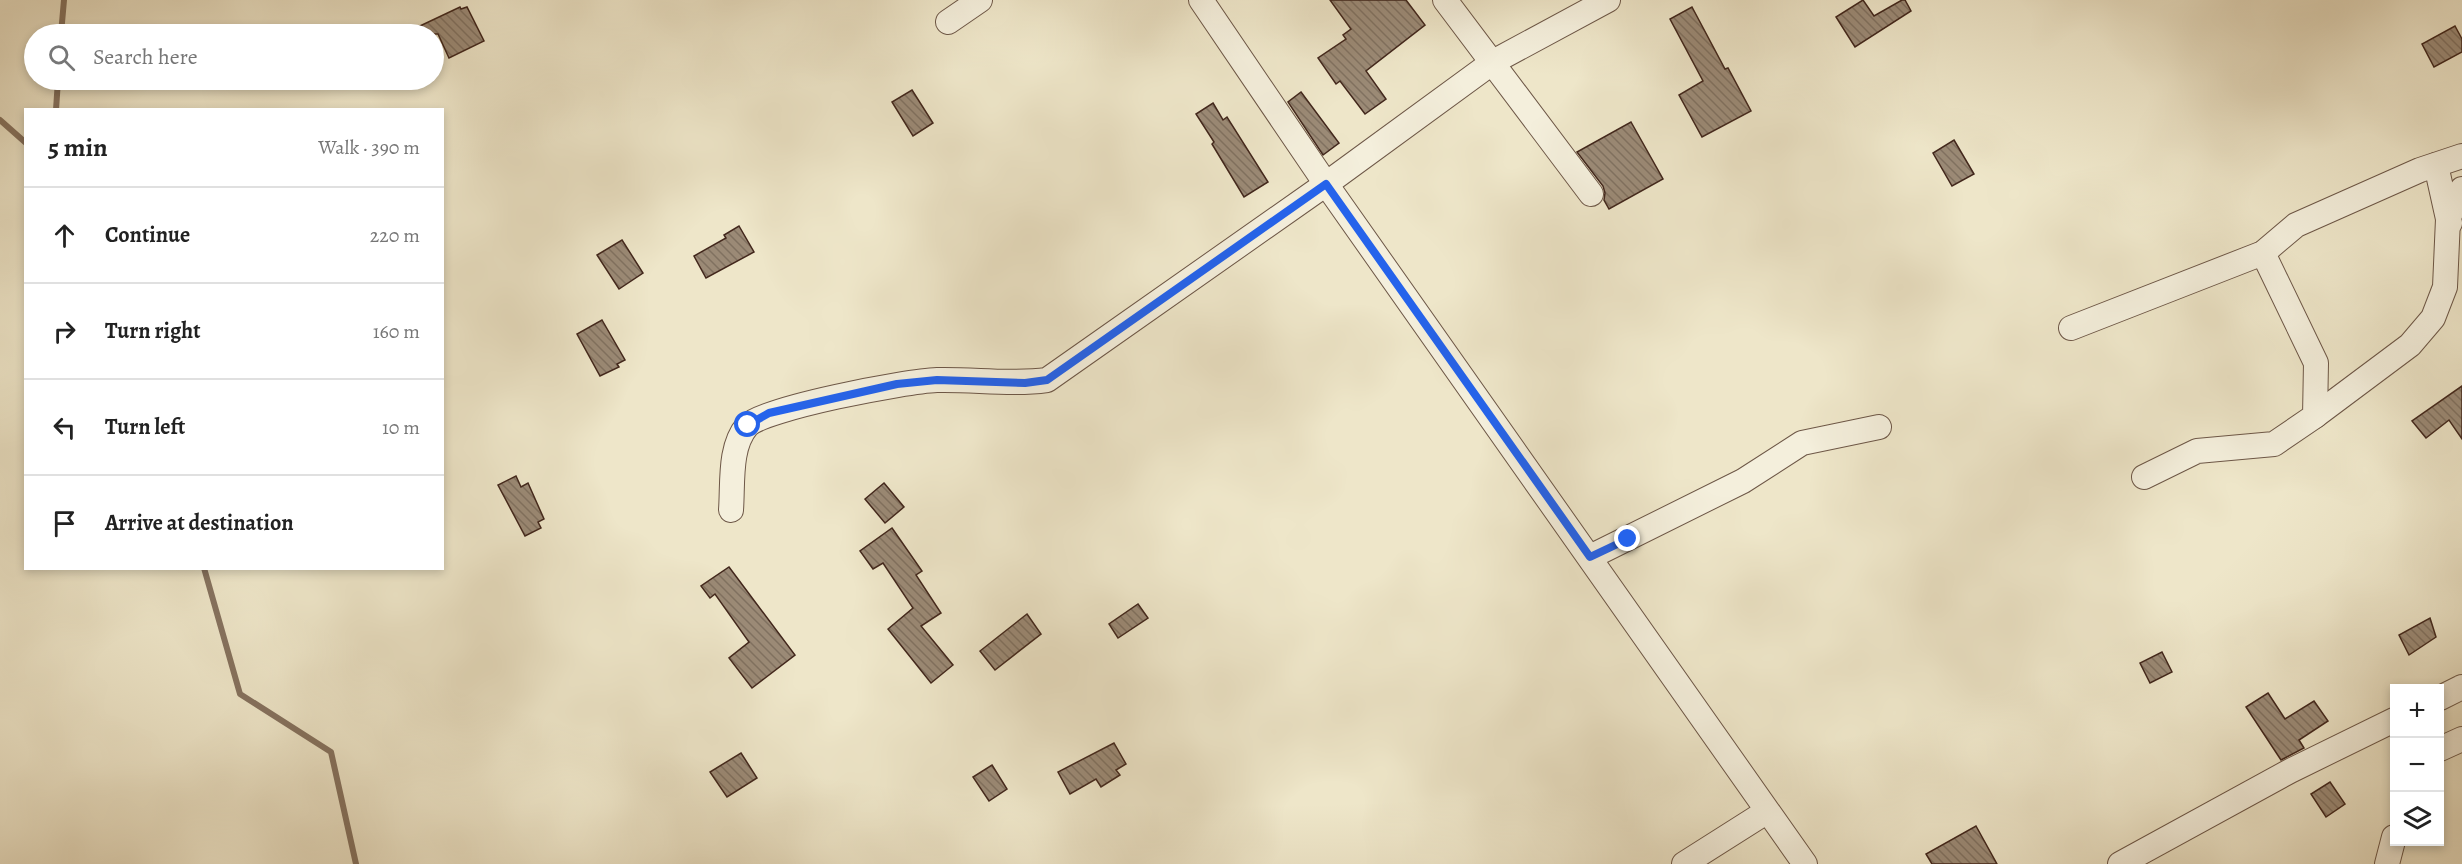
<!DOCTYPE html>
<html lang="en">
<head>
<meta charset="utf-8">
<style>
	:root { --surface:#fff; --page:#f2f2f2; --text:#222; --muted:#767676; --line:#e0e0e0 }
	body { margin:0; font-family:Alegreya,serif; background:var(--page); color:var(--text) }
	.controls { position:absolute; right:18px; bottom:18px; display:grid; overflow:hidden; border-radius:0px; box-shadow:0 3px 9px #0003 }
	.controls button { width:54px; height:54px; display:grid; place-items:center; padding:0; border:0; border-bottom:2px solid var(--line); background:var(--surface); color:var(--text); font:30px sans-serif }
	.stop { position:absolute; width:18px; height:18px; margin:-14px; border:4px solid #2563eb; border-radius:50%; background:#fff }
	.stop.end { background:#2563eb; border-color:#fff; box-shadow:0 2px 6px #0008 }
	.list { margin:0; padding:0; list-style:none }
	h2 { display:flex; justify-content:space-between; align-items:center; height:78px; margin:0; padding:0 24px; font-size:26px }
	h2 small { font-size:20px; font-weight:400; color:var(--muted) }
	.list li { display:grid; grid-template-columns:39px 1fr auto; gap:18px; align-items:center; box-sizing:border-box; height:96px; padding:0 24px; border-top:2px solid var(--line) }
	.list b { display:block; font-size:22px; white-space:nowrap }
	.list em { font-size:20px; font-style:normal; color:var(--muted) }
	.icon { flex:none; width:33px; height:33px; fill:none; stroke:currentColor; stroke-width:2; stroke-linecap:round; stroke-linejoin:round }
	.map { position:relative; flex:none; width:2462px; height:864px; overflow:hidden }
	.search { position:absolute; background:var(--surface); box-shadow:0 3px 9px #0003; left:24px; top:24px; width:420px; height:66px; display:flex; align-items:center; gap:15px; box-sizing:border-box; padding:0 21px; border-radius:33px; color:var(--muted); font-size:22px }
	.panel { position:absolute; background:var(--surface); box-shadow:0 3px 9px #0003; left:24px; top:108px; width:420px; height:462px; border-radius:0px }
	.map>svg:first-child { display:block }
	.lines { fill:none; stroke-linecap:round; stroke-linejoin:round }
	.stream { stroke:#867360; stroke-width:6 }
	.building { fill:url(#building-back-hatch); stroke:#42271c; stroke-width:1.5 }
	.minor-casing { stroke:#6d5747; stroke-width:26 }
	.minor { stroke:#f4efdc; stroke-width:24 }
	.route { stroke:#2563eb; stroke-width:8 }
</style>
</head>
<body>
<div class="map">
<svg width="2462" height="864" viewBox="0 0 2462 864">
	<defs>
		<pattern id="building-back-hatch" width="6" height="6" patternUnits="userSpaceOnUse" patternTransform="scale(1.5)"><rect width="6" height="6" fill="#9b8a76"/><path d="M-1 5l2 2M0 0l6 6M5-1l2 2" fill="none" stroke="#807160"/></pattern>
	</defs>
	<rect width="100%" height="100%" fill="#eee6c9"/>
	<filter id="stains"><feTurbulence type="fractalNoise" baseFrequency=".00333" numOctaves="4"/><feColorMatrix values="0 0 0 0 .2 0 0 0 0 .09 0 0 0 0 .02 0 0 0 .5 -.17"/></filter>
	<radialGradient id="worn" r=".72"><stop offset=".6" stop-color="#630" stop-opacity="0"/><stop offset="1" stop-color="#630" stop-opacity=".3"/></radialGradient>
	<g class="lines">
		<g class="stream">
			<path d="M61,34L64,0"/>
			<path d="M56,110L58,80"/>
			<path d="M0,120L26,143"/>
			<path d="M204,568L240,694L331,752L356,864"/>
		</g>
	</g>
	<g class="building">
		<path d="M1330,0H1406L1425,25L1366,71L1386,99L1365,114L1340,81L1336,84L1318,58L1346,39L1343,35L1351,29Z"/>
		<path d="M1863,0L1874,16L1902,0H1905L1911,11L1855,47L1836,17Z"/>
		<path d="M460,7L461,9L467,7L484,41L449,58L438,34H403Z"/>
		<path d="M1692,7L1725,69L1728,68L1751,111L1702,137L1679,95L1703,81L1670,19Z"/>
		<path d="M2455,26L2462,39V52L2434,67L2422,44Z"/>
		<path d="M912,90L933,123L913,136L892,102Z"/>
		<path d="M1301,92L1339,143L1323,155L1288,102Z"/>
		<path d="M1213,103L1223,120L1227,117L1268,182L1244,197L1212,144L1214,142L1196,114Z"/>
		<path d="M1631,122L1663,179L1609,209L1604,200L1605,193L1603,186L1577,152Z"/>
		<path d="M1954,140L1974,174L1952,186L1933,153Z"/>
		<path d="M739,226L754,252L706,278L694,256L726,238L724,235Z"/>
		<path d="M622,240L643,273L619,289L597,255Z"/>
		<path d="M602,320L625,360L617,364L619,367L600,376L577,334Z"/>
		<path d="M2462,386V439L2449,420L2426,438L2412,421Z"/>
		<path d="M516,476L521,487L528,483L544,519L538,522L541,528L525,536L498,485Z"/>
		<path d="M884,483L904,507L885,523L865,499Z"/>
		<path d="M892,528L922,571L916,575L941,613L921,626L953,665L931,683L888,629L913,608L883,563L873,569L860,551Z"/>
		<path d="M729,567L795,655L752,688L729,658L749,642L715,594L710,598L701,586Z"/>
		<path d="M1138,604L1148,618L1118,638L1109,624Z"/>
		<path d="M1027,614L1041,634L995,670L980,651Z"/>
		<path d="M2430,618L2436,637L2409,655L2399,635Z"/>
		<path d="M2162,652L2172,672L2150,683L2140,663Z"/>
		<path d="M2268,693L2285,719L2314,701L2328,721L2299,740L2304,748L2281,760L2246,707Z"/>
		<path d="M1114,743L1126,764L1116,770L1120,775L1101,787L1096,779L1070,794L1058,772Z"/>
		<path d="M741,753L757,778L727,797L710,772Z"/>
		<path d="M992,765L1007,789L989,801L973,777Z"/>
		<path d="M2330,782L2345,804L2326,817L2311,794Z"/>
		<path d="M1976,826L1997,864H1932L1926,854Z"/>
	</g>
	<g class="lines">
		<defs>
			<g id="minor">
				<path d="M1201,0L1326,184L1805,864"/>
				<path d="M1445,0L1591,194"/>
				<path d="M948,22L980,0"/>
				<path d="M2436,165L2448,219L2450,223"/>
				<path d="M2071,328L2263,253L2296,225L2420,170L2462,156"/>
				<path d="M2315,416L2410,345L2433,318L2445,287L2448,219L2462,189"/>
				<path d="M2144,477L2197,451L2274,444L2315,416L2316,363L2263,253"/>
				<path d="M731,510C733,483 729,447 747,426C764,408 907,381 937,380C974,379 1010,385 1047,380L1326,184L1493,62L1608,0"/>
				<path d="M1590,557L1743,481L1802,443L1879,427"/>
				<path d="M2440,698L2462,687"/>
				<path d="M2440,749L2462,739"/>
				<path d="M1684,864L1766,812"/>
				<path d="M2120,864L2290,771L2394,720"/>
				<path d="M2387,864L2394,837"/>
			</g>
		</defs>
		<use href="#minor" class="minor-casing"/>
		<use href="#minor" class="minor"/>
	</g>
	<g class="lines">
		<path class="route" d="M748,425L769,413L897,384L937,380L1025,383L1047,380L1326,184L1590,557L1628,539"/>
	</g>
	<rect width="100%" height="100%" filter="url(#stains)"/>
	<rect width="100%" height="100%" fill="url(#worn)"/>
</svg>
<div class="controls">
<button>+</button>
<button>−</button>
<button><svg class="icon" aria-label="layers" viewBox="0 0 24 24"><path d="M12 4l9 5-9 5-9-5zM3 14l9 5 9-5"/></svg></button>
</div>
<div class="stop" style="left:748px;top:425px"></div>
<div class="stop end" style="left:1628px;top:539px"></div>
<div class="search"><svg class="icon" aria-label="search" viewBox="0 0 24 24"><circle cx="10" cy="10" r="6"/><path d="M15 15l6 6"/></svg>Search here</div>
<section class="panel">
<h2>5 min<small>Walk · 390 m</small></h2>
<ul class="list">
<li><svg class="icon" aria-label="ahead" viewBox="0 0 24 24"><path d="M12 20V5M6 11l6-6 6 6"/></svg><div><b>Continue</b></div><em>220 m</em></li>
<li><svg class="icon" aria-label="right" viewBox="0 0 24 24"><path d="M7 20v-9h11M14 6l5 5-5 5"/></svg><div><b>Turn right</b></div><em>160 m</em></li>
<li><svg class="icon" aria-label="left" viewBox="0 0 24 24"><path d="M17 20v-9H6M10 6l-5 5 5 5"/></svg><div><b>Turn left</b></div><em>10 m</em></li>
<li><svg class="icon" aria-label="arrive" viewBox="0 0 24 24"><path d="M6 21V4h12l-3 4 3 4H6"/></svg><div><b>Arrive at destination</b></div></li>
</ul>
</section>
</div>
</body>
</html>
